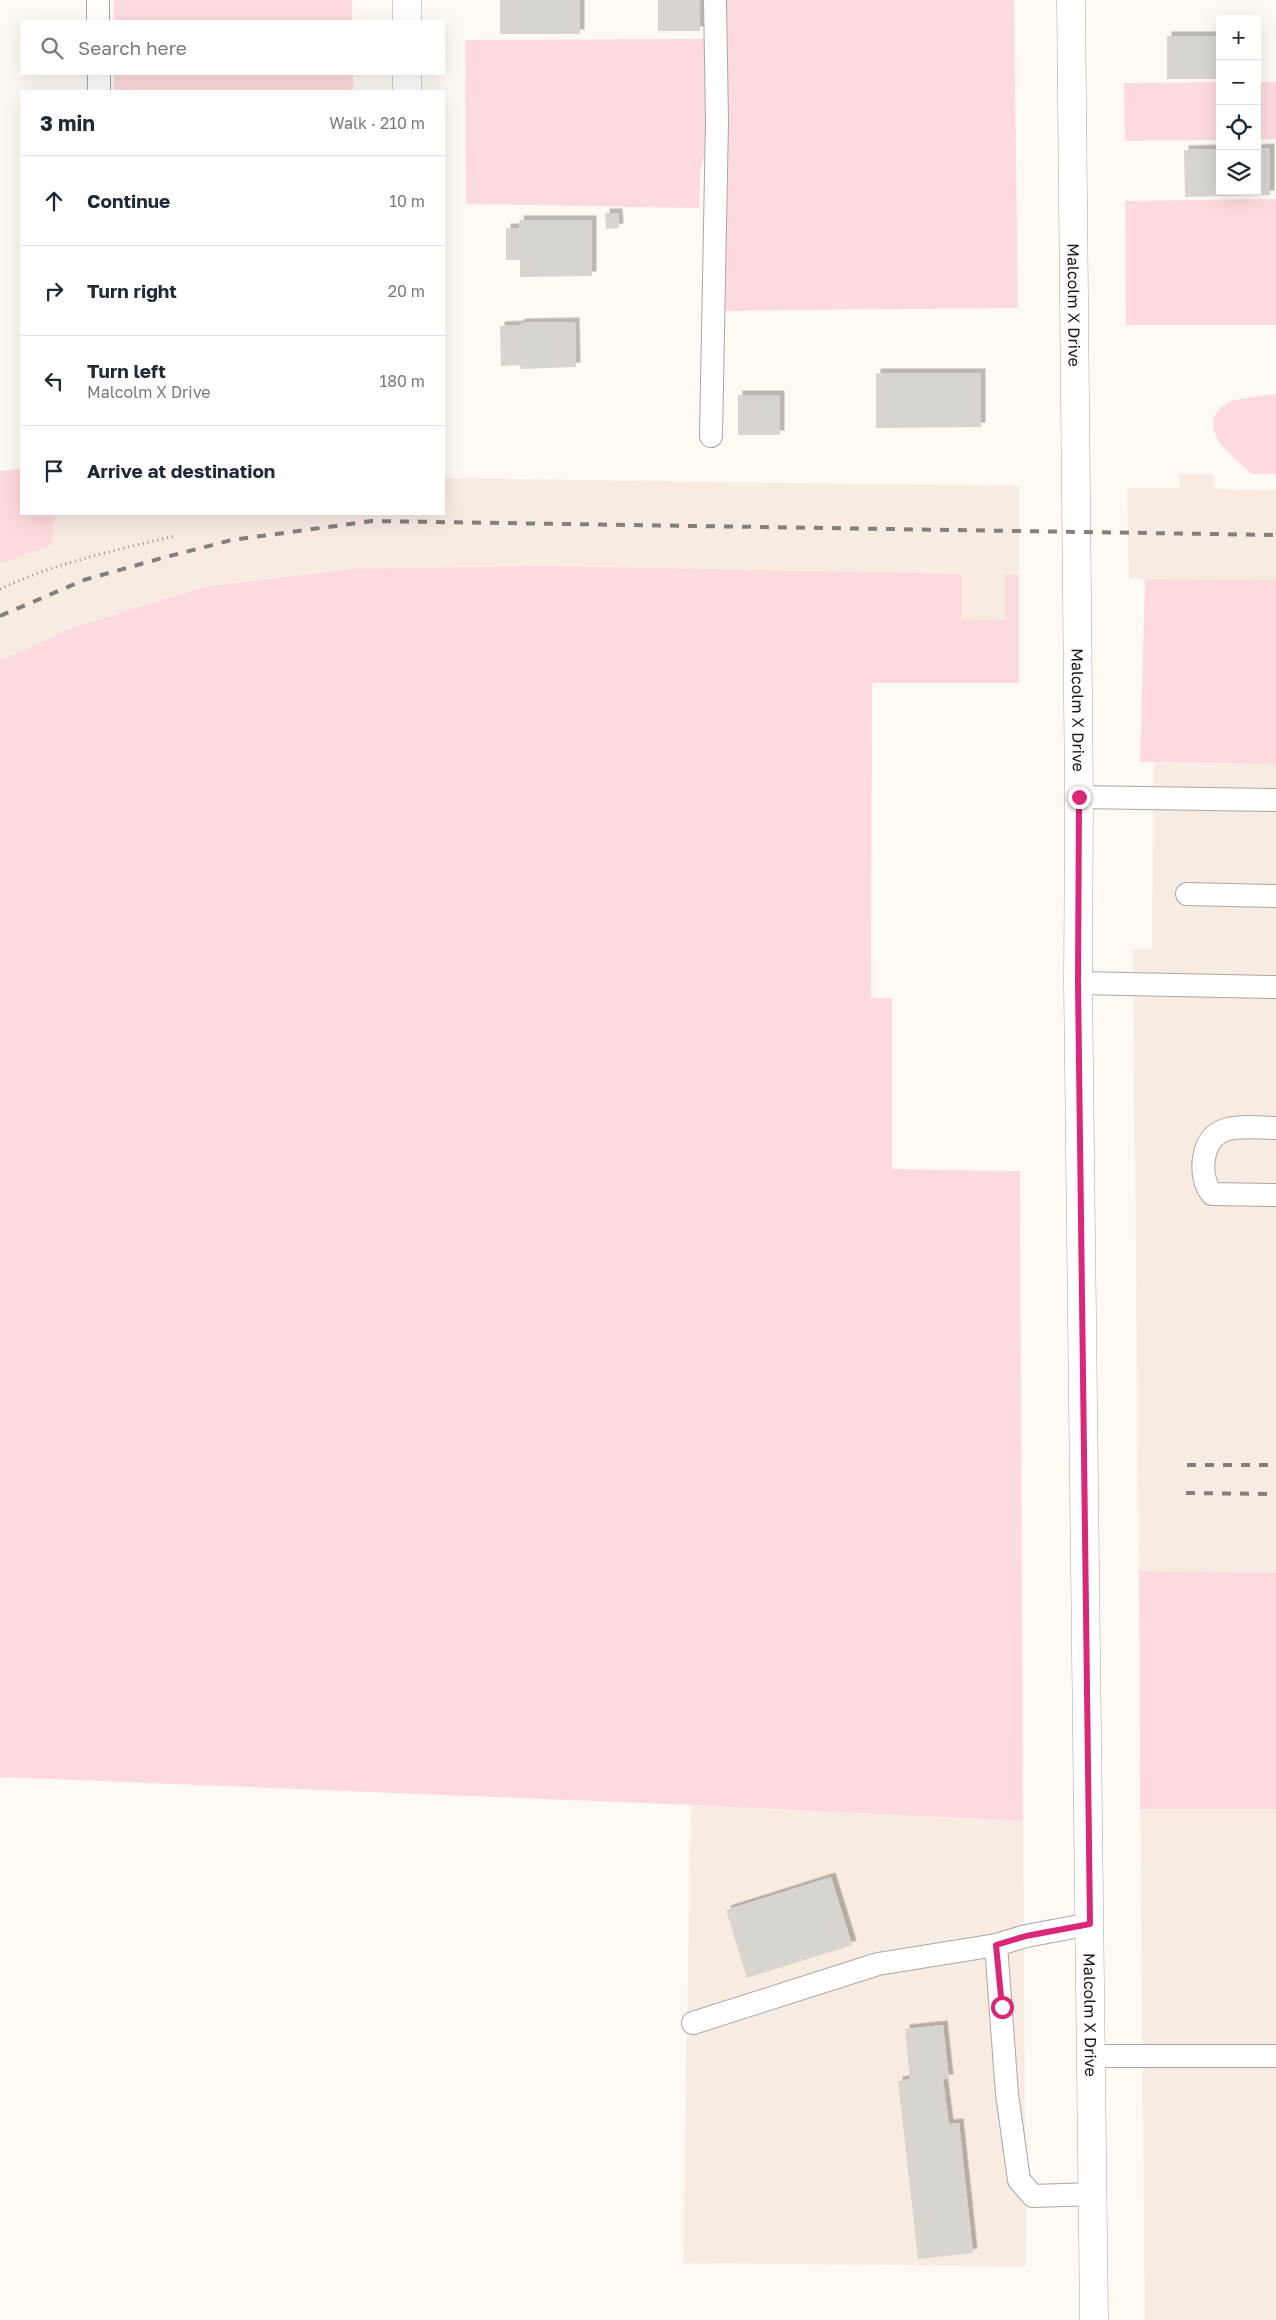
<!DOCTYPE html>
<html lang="en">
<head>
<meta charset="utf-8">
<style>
	:root { --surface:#fff; --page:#f6f6f7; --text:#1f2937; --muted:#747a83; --line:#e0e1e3 }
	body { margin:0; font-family:"Golos Text",sans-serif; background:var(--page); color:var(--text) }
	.controls { position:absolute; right:15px; top:15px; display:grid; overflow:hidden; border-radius:0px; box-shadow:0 5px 20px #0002 }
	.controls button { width:45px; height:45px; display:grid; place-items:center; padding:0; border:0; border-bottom:1px solid var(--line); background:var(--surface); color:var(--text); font:25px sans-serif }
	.stop { position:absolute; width:15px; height:15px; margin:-11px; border:4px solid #db2777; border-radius:50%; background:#fff }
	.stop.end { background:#db2777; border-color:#fff; box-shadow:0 1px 5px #0008 }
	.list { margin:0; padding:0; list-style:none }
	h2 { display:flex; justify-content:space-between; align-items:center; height:65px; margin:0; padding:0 20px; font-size:21px }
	h2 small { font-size:16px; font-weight:400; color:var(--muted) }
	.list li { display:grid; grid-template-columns:32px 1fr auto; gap:15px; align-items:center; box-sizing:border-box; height:90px; padding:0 20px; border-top:1px solid var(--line) }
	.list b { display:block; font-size:19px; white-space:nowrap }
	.list p { margin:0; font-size:16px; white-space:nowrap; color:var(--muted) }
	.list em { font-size:16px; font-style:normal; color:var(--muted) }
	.icon { flex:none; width:28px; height:28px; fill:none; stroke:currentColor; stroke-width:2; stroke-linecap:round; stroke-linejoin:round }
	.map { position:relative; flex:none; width:1276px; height:2320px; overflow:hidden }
	.search { position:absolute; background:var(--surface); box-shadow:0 5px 20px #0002; left:20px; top:20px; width:425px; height:55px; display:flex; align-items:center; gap:12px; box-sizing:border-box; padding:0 18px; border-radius:0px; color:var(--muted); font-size:19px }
	.panel { position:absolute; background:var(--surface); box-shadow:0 5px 20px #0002; left:20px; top:90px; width:425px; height:425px; border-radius:0px }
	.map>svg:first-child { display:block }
	.built { fill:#f8ebe2 }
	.green { fill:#fddade }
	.building { fill:#d8d4cf; filter:url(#shadow) }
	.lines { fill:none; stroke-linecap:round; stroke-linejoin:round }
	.service-casing { stroke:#aca6a2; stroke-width:24 }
	.minor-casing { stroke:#aca6a2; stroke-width:29 }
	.tertiary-casing { stroke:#aca6a2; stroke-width:29 }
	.path { stroke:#96928e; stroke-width:3; stroke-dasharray:1 4; stroke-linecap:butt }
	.service { stroke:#fff; stroke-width:22 }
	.minor { stroke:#fff; stroke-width:28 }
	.tertiary { stroke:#fff; stroke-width:28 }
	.rail { stroke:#837f7b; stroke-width:4; stroke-dasharray:9 9; stroke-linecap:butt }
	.route { stroke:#db2777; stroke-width:6 }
	.labels { text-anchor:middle; stroke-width:4; stroke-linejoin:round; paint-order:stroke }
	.street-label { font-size:16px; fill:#1b1917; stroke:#fff }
</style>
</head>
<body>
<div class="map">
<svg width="1276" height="2320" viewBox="0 0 1276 2320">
	<defs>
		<filter id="shadow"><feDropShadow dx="4.5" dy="-4.5" stdDeviation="0" flood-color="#0004"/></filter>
	</defs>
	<rect width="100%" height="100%" fill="#fff9f4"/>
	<g class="built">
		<path d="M1179,474H1214L1215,489L1276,490V580L1129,579L1127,488H1179Z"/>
		<path d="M444,478L1019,486V575H1005V620L962,619V574L0,661V564L50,545L56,514H444Z"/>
		<path d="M1154,763L1276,764V1573L1139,1571L1133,949H1152Z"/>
		<path d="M691,1805L1023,1821L1026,2266L683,2263Z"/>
		<path d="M1140,1809H1276V2320H1145Z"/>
	</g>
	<g class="green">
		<rect x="114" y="0" width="238" height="21"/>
		<path d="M726,0H1014L1018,308L722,311L728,121Z"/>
		<path d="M705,39L706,149L700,172L699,208L466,204L465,40Z"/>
		<rect x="114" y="74" width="239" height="17"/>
		<path d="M1220,82V140L1125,141L1124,83Z"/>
		<rect x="1257" y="82" width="19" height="57"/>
		<path d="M1276,199V325H1126L1125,201Z"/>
		<path d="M1276,394V474H1252C1234,457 1191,427 1226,404C1235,398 1264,396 1276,394Z"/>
		<path d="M21,469V514H56L51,545L0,564V471Z"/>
		<path d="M546,566L962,574V619L1005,620V574L1019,575V683H872L871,998H892V1169L1020,1171L1023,1821L691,1805L0,1777V661L72,628L204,587L352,569Z"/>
		<path d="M1145,579L1276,580V764L1140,762Z"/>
		<path d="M1139,1571L1276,1573V1809H1140Z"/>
	</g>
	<g class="building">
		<rect x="500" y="0" width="80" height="34"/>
		<path d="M658,0H699L700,31H658Z"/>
		<rect x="1167" y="36" width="53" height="43"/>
		<path d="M1270,148V195L1185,197L1184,150L1220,149V191H1257V149Z"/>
		<path d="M605,213H618L619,228L606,229Z"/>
		<path d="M519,220H592V276L520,277V260H506V228H520Z"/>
		<path d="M575,322L576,367L521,369L520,365L501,366L500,326L520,325V323Z"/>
		<path d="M876,373H981V427L876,428Z"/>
		<rect x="738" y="395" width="42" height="40"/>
		<path d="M831,1877L852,1945L747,1978L726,1910Z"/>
		<path d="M943,2025L949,2079H943L949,2124L959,2123L973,2253L918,2259L898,2081L910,2079L905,2029Z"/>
	</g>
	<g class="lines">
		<defs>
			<g id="service">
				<path d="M98,0V21"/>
				<path d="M99,74V91"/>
				<path d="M711,436L717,121L715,0"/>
				<path d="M1079,797L1276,800"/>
				<path d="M1187,894L1276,896"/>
				<path d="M1078,983L1276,987"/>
				<path d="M1276,1128C1246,1128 1210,1119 1204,1158C1202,1172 1204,1184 1212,1194L1276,1195"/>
				<path d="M1090,1924L1026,1936L996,1945L1007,2094L1019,2180L1033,2196L1093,2194"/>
				<path d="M693,2023L878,1964L996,1945"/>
				<path d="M1091,2056H1276"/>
			</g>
			<g id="minor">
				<path d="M407,0V21"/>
				<path d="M407,74V91"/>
			</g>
			<g id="tertiary">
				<path id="s1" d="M1071,0L1079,797L1078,983L1094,2320"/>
			</g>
		</defs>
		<use href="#service" class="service-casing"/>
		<use href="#minor" class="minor-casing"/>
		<use href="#tertiary" class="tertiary-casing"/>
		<path class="path" d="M0,589C55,563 116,550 175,536"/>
		<use href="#service" class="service"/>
		<use href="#minor" class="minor"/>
		<use href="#tertiary" class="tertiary"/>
		<g class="rail">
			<path d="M0,616L84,580L162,558L232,540L372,521L1276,535"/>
			<path d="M1187,1465H1276"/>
			<path d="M1186,1493L1276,1494"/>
		</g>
	</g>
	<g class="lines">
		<path class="route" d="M1002,2007L996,1945L1026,1936L1090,1924L1078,983L1079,797"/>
	</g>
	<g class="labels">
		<g class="street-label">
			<text dy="6" stroke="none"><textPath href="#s1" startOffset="305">Malcolm X Drive</textPath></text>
			<text dy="6" stroke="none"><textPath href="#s1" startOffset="710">Malcolm X Drive</textPath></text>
			<text dy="6" stroke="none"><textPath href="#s1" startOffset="2015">Malcolm X Drive</textPath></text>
		</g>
	</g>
</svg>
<div class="controls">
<button>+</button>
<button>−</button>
<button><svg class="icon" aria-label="locate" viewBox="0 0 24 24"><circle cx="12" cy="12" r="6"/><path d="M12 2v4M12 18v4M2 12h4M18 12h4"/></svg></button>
<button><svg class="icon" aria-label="layers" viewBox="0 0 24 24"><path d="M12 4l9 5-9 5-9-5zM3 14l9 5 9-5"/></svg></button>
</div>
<div class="stop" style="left:1002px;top:2007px"></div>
<div class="stop end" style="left:1079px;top:797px"></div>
<div class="search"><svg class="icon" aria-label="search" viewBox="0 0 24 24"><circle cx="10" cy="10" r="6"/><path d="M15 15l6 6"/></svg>Search here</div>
<section class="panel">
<h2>3 min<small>Walk · 210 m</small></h2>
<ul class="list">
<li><svg class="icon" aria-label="ahead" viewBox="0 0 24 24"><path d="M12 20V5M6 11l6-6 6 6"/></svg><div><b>Continue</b></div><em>10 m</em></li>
<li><svg class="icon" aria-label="right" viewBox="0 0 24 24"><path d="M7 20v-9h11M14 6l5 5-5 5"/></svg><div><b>Turn right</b></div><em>20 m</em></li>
<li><svg class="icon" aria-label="left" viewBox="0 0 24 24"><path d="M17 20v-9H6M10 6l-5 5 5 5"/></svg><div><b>Turn left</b><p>Malcolm X Drive</p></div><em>180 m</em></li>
<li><svg class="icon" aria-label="arrive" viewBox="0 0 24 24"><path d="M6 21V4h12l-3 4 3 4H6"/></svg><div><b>Arrive at destination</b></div></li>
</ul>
</section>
</div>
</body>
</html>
